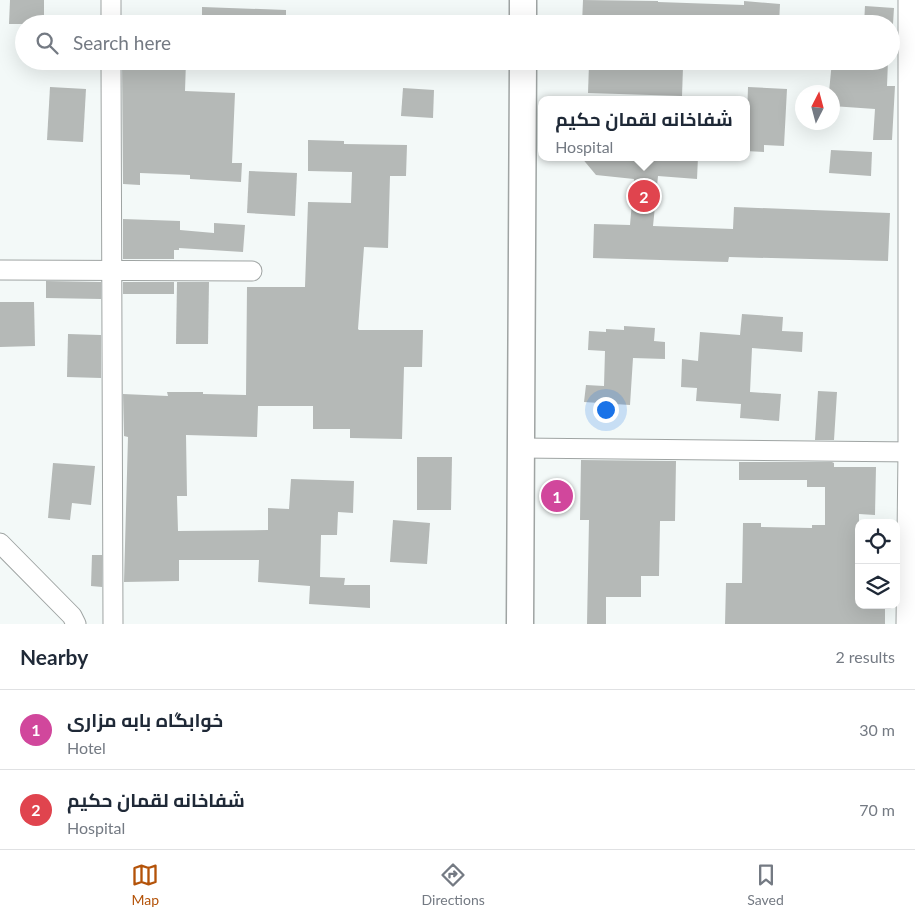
<!DOCTYPE html>
<html lang="en">
<head>
<meta charset="utf-8">
<style>
	:root { --surface:#fff; --page:#f2f2f3; --text:#1f2937; --muted:#747a83; --line:#e0e1e3; --accent:#b45309 }
	body { margin:0; font-family:Lato,Cairo,sans-serif; background:var(--page); color:var(--text) }
	.controls { position:absolute; right:15px; bottom:15px; display:grid; overflow:hidden; border-radius:10px; box-shadow:0 5px 20px #0002 }
	.controls button { width:45px; height:45px; display:grid; place-items:center; padding:0; border:0; border-bottom:1px solid var(--line); background:var(--surface); color:var(--text); font:25px sans-serif }
	.compass { position:absolute; left:795px; top:85px; width:45px; height:45px; border-radius:50%; background:var(--surface); box-shadow:0 5px 20px #0002; rotate:6deg }
	.you { position:absolute; left:605px; top:409px; width:18px; height:18px; margin:-12px; border:4px solid #fff; border-radius:50%; background:#1a73e8; box-shadow:0 0 0 8px #1a73e833 }
	.badge { display:grid; place-items:center; width:32px; height:32px; border-radius:50%; background:var(--accent); color:#fff; font-size:16px; font-weight:700 }
	.pin { position:absolute; translate:-50% -50%; border:2px solid #fff; box-shadow:0 1px 5px #0006 }
	.popup { position:absolute; left:538px; top:96px; width:212px; height:65px; box-sizing:border-box; display:grid; place-content:center; border-radius:10px; background:var(--surface); filter:drop-shadow(0 1px 4px #0005); font-size:16px; white-space:nowrap; color:var(--muted) }
	.popup b { font-size:19px; color:var(--text) }
	.popup::after { content:''; position:absolute; left:50%; top:100%; margin-left:-10px; border:10px solid transparent; border-top-color:var(--surface) }
	.list { margin:0; padding:0; list-style:none }
	h2 { display:flex; justify-content:space-between; align-items:center; height:65px; margin:0; padding:0 20px; font-size:21px }
	h2 small { font-size:16px; font-weight:400; color:var(--muted) }
	.list li { display:grid; grid-template-columns:32px 1fr auto; gap:15px; align-items:center; box-sizing:border-box; height:80px; padding:0 20px; border-top:1px solid var(--line) }
	.list b { display:block; font-size:19px; white-space:nowrap }
	.list p { margin:0; font-size:16px; white-space:nowrap; color:var(--muted) }
	.list em { font-size:16px; font-style:normal; color:var(--muted) }
	.icon { flex:none; width:28px; height:28px; fill:none; stroke:currentColor; stroke-width:2; stroke-linecap:round; stroke-linejoin:round }
	.map { position:relative; flex:none; width:915px; height:624px; overflow:hidden }
	.search { position:absolute; background:var(--surface); box-shadow:0 5px 20px #0002; left:15px; right:15px; top:15px; height:55px; display:flex; align-items:center; gap:12px; box-sizing:border-box; padding:0 18px; border-radius:28px; color:var(--muted); font-size:19px }
	.sheet { height:225px; background:var(--surface) }
	nav { display:flex; justify-content:space-around; align-items:center; box-sizing:border-box; height:70px; border-top:1px solid var(--line); background:var(--surface); font-size:14px; color:var(--muted) }
	nav a { display:grid; justify-items:center; gap:2px }
	nav .on { color:var(--accent) }
	.map>svg:first-child { display:block }
	.building { fill:#b5b9b7 }
	.lines { fill:none; stroke-linecap:round; stroke-linejoin:round }
	.minor-casing { stroke:#9fa4a3; stroke-width:21 }
	.secondary-casing { stroke:#9fa4a3; stroke-width:29 }
	.minor { stroke:#fff; stroke-width:19 }
	.secondary { stroke:#fff; stroke-width:26 }
</style>
</head>
<body>
<div class="map">
<svg width="915" height="624" viewBox="0 0 915 624">
	<rect width="100%" height="100%" fill="#f3f9f8"/>
	<g class="building">
		<path d="M10,0H44V24H9Z"/>
		<path d="M583,0L658,1V2L744,5V1L780,4L779,24H582Z"/>
		<path d="M865,6L894,8L893,24H864Z"/>
		<path d="M202,7L286,10V24H202Z"/>
		<path d="M122,61H186L185,91L235,93L232,163H242L241,182L190,179V175L140,173V185L123,184Z"/>
		<path d="M832,61H888L887,86H895L892,140H873L875,109L832,106V92H829Z"/>
		<path d="M589,64L683,67L682,96L588,93Z"/>
		<path d="M50,87L86,89L83,142L47,140Z"/>
		<path d="M748,87L787,89L784,146L764,145V152L746,151Z"/>
		<path d="M403,88L434,90L433,118L401,116Z"/>
		<path d="M308,140L344,141V144L407,145L406,176H390L388,248L364,247L358,329L359,330H423L422,367H404L402,439L350,438V429H313V406H258L257,437L186,435L187,496H177L178,531L268,530V508L289,509L291,479L354,481L353,513L338,512L337,535H321L320,577L345,578L344,585H370V608L309,604L310,586L258,582L259,560H179V581L124,582L128,437L124,436L123,394L168,396L167,392H203V394L246,395L247,287H305L308,202L351,203L352,172L308,171Z"/>
		<path d="M831,150L872,152L871,176L829,173Z"/>
		<path d="M581,157H698L697,179L658,176L653,226L733,229L734,207L890,213L888,261L729,257L728,262L593,258L594,224L630,225L634,179L596,175Z"/>
		<path d="M249,171L297,173L295,216L247,213Z"/>
		<path d="M123,219L180,221V230L214,233V223L245,225L243,252L179,248V250H174V259H123Z"/>
		<path d="M46,281L101,282V299L46,298Z"/>
		<rect x="123" y="282" width="51" height="12"/>
		<path d="M177,282H209L208,344H176Z"/>
		<path d="M0,302H34L35,346L0,347Z"/>
		<path d="M742,314L783,317L782,331L803,332L802,352L752,348L750,392L781,394L779,421L740,418L741,404L696,401L697,388L681,387L682,359L698,361L700,332L740,335Z"/>
		<path d="M624,326L655,328L654,341L665,342V359L633,358L630,405L584,402L586,385L604,386L605,351L588,350L589,331L606,332V329L624,330Z"/>
		<path d="M68,334L101,335V378L67,377Z"/>
		<path d="M818,391L837,392L834,440H815Z"/>
		<path d="M417,457H452L451,510H417Z"/>
		<path d="M581,460L676,461L675,521H660L659,576H641V597H606V624H587L589,520H580Z"/>
		<path d="M739,462H832L834,463V467H876L875,515L859,514V605H885V624H725L726,583H742L743,523H761V527L812,528V525H825V487H807V480H739Z"/>
		<path d="M53,463L95,466L91,505L72,503L70,520L48,518Z"/>
		<path d="M393,520L430,523L427,564L390,562Z"/>
		<path d="M92,555H102V587L91,586Z"/>
	</g>
	<g class="lines">
		<defs>
			<g id="minor">
				<path d="M111,0V24"/>
				<path d="M111,61L113,624"/>
				<path d="M0,270L252,271"/>
				<path d="M520,448L915,452"/>
				<path d="M0,543L72,616L76,624"/>
				<path d="M906,624L908,452V0"/>
			</g>
			<g id="secondary">
				<path d="M523,24V0"/>
				<path d="M520,624L523,61"/>
			</g>
		</defs>
		<use href="#minor" class="minor-casing"/>
		<use href="#secondary" class="secondary-casing"/>
		<use href="#minor" class="minor"/>
		<use href="#secondary" class="secondary"/>
	</g>
</svg>
<div class="controls">
<button><svg class="icon" aria-label="locate" viewBox="0 0 24 24"><circle cx="12" cy="12" r="6"/><path d="M12 2v4M12 18v4M2 12h4M18 12h4"/></svg></button>
<button><svg class="icon" aria-label="layers" viewBox="0 0 24 24"><path d="M12 4l9 5-9 5-9-5zM3 14l9 5 9-5"/></svg></button>
</div>
<svg class="compass" viewBox="-18 -18 36 36"><path d="M0-13l5 13h-10z" fill="#e53935"/><path d="M0 13l5-13h-10z" fill="#747a83"/></svg>
<div class="you"></div>
<div class="pin badge" style="left:557px;top:496px;background:#d1479c">1</div>
<div class="pin badge" style="left:644px;top:196px;background:#e0444e">2</div>
<div class="popup"><b>شفاخانه لقمان حکیم</b>Hospital</div>
<div class="search"><svg class="icon" aria-label="search" viewBox="0 0 24 24"><circle cx="10" cy="10" r="6"/><path d="M15 15l6 6"/></svg>Search here</div>
</div>
<section class="sheet">
<h2>Nearby<small>2 results</small></h2>
<ul class="list">
<li><span class="badge" style="background:#d1479c">1</span><div><b>خوابگاه بابه مزاری</b><p>Hotel</p></div><em>30 m</em></li>
<li><span class="badge" style="background:#e0444e">2</span><div><b>شفاخانه لقمان حکیم</b><p>Hospital</p></div><em>70 m</em></li>
</ul>
</section>
<nav>
<a class="on"><svg class="icon" aria-label="map" viewBox="0 0 24 24"><path d="M3 6l6-2 6 2 6-2v14l-6 2-6-2-6 2zM9 4v14M15 6v14"/></svg>Map</a>
<a><svg class="icon" aria-label="directions" viewBox="0 0 24 24"><path d="M12 3l9 9-9 9-9-9zM9 14v-3h6M13 9l2 2-2 2"/></svg>Directions</a>
<a><svg class="icon" aria-label="saved" viewBox="0 0 24 24"><path d="M7 4h10v16l-5-4-5 4z"/></svg>Saved</a>
</nav>
</body>
</html>
